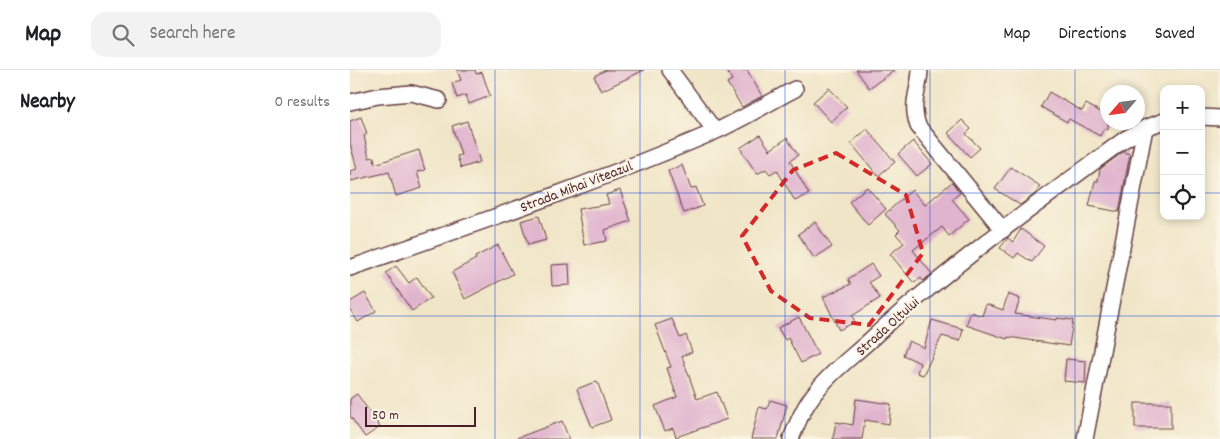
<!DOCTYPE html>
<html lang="en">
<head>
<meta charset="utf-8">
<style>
	:root { --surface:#fff; --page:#f2f2f2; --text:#202124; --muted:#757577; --line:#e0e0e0 }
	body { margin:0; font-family:Dekko,sans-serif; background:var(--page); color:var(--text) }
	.controls { position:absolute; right:15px; top:15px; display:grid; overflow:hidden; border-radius:10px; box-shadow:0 2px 8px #0003 }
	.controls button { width:45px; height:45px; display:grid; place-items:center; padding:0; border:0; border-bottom:1px solid var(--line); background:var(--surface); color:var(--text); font:25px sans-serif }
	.compass { position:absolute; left:750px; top:15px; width:45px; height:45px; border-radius:50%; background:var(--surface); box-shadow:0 2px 8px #0003; rotate:242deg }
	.scale { position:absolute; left:15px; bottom:12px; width:111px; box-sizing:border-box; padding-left:5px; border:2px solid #4a1f2b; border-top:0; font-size:14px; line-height:18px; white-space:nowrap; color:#4a1f2b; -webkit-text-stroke:4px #fcf5e5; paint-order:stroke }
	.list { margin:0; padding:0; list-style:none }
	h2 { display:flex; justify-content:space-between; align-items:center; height:65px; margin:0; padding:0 20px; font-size:21px }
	h2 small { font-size:16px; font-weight:400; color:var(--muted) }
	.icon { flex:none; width:28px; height:28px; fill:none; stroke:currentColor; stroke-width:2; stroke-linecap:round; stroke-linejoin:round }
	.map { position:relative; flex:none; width:870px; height:369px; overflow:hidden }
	header { display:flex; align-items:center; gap:30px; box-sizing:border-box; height:70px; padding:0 25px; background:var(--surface); border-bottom:1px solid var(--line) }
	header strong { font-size:24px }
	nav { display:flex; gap:28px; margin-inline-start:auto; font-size:18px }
	.search { width:350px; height:45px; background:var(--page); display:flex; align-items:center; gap:12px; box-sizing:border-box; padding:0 18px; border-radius:15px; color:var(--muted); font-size:19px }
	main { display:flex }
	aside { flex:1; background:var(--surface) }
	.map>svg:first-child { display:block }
	.building { fill:#e0b3ce }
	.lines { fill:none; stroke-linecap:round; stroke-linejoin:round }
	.minor-casing { stroke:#633d42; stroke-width:18 }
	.minor { stroke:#fff; stroke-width:15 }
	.marked { fill:none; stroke:#d62828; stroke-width:4; stroke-dasharray:10 6; stroke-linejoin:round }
	.grid { fill:none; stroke:#1d4ed8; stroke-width:1; stroke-opacity:0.55 }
	.labels { text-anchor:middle; stroke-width:4.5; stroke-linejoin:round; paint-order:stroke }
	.street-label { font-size:15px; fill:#4a1f2b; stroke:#fcf5e5 }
</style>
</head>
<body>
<header>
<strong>Map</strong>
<div class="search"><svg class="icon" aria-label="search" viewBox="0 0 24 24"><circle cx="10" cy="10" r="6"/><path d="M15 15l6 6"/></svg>Search here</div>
<nav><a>Map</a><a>Directions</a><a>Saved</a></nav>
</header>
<main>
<aside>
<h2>Nearby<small>0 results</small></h2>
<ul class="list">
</ul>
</aside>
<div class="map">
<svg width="870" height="369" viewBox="0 0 870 369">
	<rect width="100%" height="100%" fill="#fcf5e5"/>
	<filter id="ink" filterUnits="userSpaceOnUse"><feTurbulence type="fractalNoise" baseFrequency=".02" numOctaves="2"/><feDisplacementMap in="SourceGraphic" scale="10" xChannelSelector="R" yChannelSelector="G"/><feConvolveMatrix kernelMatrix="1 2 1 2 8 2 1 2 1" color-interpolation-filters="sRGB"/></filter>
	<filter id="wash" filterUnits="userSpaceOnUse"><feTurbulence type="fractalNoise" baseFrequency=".0096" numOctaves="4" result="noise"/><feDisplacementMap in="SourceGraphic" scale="20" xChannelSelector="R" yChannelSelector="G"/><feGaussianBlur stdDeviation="1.12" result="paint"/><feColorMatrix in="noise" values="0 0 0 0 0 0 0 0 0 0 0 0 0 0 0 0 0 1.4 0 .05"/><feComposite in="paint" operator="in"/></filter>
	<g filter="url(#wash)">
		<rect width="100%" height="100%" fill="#f0e5c7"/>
		<g id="blocks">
			<g class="building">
				<path d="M107,0H125L126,4L132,2L140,26L119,34L116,25L107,28L102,13L111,10Z"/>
				<path d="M256,0H294L251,21L244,6Z"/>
				<path d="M376,0H397L412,26L392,37L377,13L382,10Z"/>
				<path d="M506,0H545L519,18Z"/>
				<path d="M479,18L497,37L481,52L463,32Z"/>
				<path d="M699,22L732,41L736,34L758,46V60L754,58L750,66L719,49L717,52L691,37Z"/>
				<path d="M11,47L17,64L14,66L19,88L24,87L25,94L69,80L75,100L67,102L72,118L46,126L39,102L1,111L0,101L7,99L0,73V51Z"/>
				<path d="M612,50L621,59L616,64L630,78L620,87L598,63Z"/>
				<path d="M117,51L130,92L111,98L107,86L111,85L102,56Z"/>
				<path d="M517,59L545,92L528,106L501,73Z"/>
				<path d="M410,65L420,80L437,68L448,85L440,91L459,124L445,131L427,100L420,104L416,99L407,104L390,78Z"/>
				<path d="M563,71L582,94L567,106L548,84Z"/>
				<path d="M773,82L780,84L769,142L739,136L745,111H748L750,99Z"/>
				<path d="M332,95L341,119L346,117L353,136L334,143L318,101Z"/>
				<path d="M661,97L690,116L685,124L670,135L645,119Z"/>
				<path d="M602,112L610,123L602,129L619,149L599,166L592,157L563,180L582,204L573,211L571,208L564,213L540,184L554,173L546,164L550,160L535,144L562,120L575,135Z"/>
				<path d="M517,117L536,139L518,155L499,132Z"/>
				<path d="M270,120L281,151L255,160L257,171L234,175L228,139L259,134L256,125Z"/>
				<path d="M189,146L196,170L178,175L171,151Z"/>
				<path d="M465,152L482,177L464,188L448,164Z"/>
				<path d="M671,159L694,176L682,192L668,183L664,188L650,178L658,168L663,172Z"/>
				<path d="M148,175L163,204L115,229L102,202L126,189L125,187Z"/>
				<path d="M219,194L220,215L202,216L201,195Z"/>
				<path d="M521,194L529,206L519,212L530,228L502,246L505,252L489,260L473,227L501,214L498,209Z"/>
				<path d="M46,196L59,213L67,207L81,228L62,241L36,203Z"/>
				<path d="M15,223L26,241L8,252L0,239V232Z"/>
				<path d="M658,224L670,229L665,244L707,250V248L723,250L719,276L658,267L657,269L616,255L621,242L632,246L636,234L653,240Z"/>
				<path d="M449,247L468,284L451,293L438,268L435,270L428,258Z"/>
				<path d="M322,249L330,268L336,265L342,282L332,286L347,329L367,322L377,349L326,367L323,358L315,361L305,336L327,327L317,298L321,297L305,255Z"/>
				<path d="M582,250L613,259L610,271L592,266L573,305L567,303L570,293L553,285L559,271L574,278Z"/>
				<path d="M716,289L736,291L735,313L714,311Z"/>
				<path d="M247,311L261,350L242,357L227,319Z"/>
				<path d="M7,324L30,357L15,367L0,346V329Z"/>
				<path d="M506,329L541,334L539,354L515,350L512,369H483L486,352L503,355Z"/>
				<path d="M420,330L437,335L428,369H401L409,337L417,339Z"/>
				<rect x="785" y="333" width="36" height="25"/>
				<path d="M212,351L219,369H167V368Z"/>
			</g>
		</g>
	</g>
	<g filter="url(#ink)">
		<use href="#blocks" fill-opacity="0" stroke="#633d42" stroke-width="1"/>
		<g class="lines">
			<defs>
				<g id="minor">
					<path d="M320,0L365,61"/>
					<path d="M570,0C569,23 560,32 568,56L653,160"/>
					<path d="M0,32L28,26L61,23L89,30"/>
					<path d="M851,47L870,48"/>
					<path d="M0,198C122,155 245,113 364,62C391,50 418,33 445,19"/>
					<path d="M441,369C446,356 451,343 459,331C474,308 498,290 518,272C598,197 687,134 775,69L795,58L814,51"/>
					<path d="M735,369L795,58"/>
				</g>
			</defs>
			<use href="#minor" class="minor-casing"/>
			<use href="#minor" class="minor"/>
		</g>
	</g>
	<path class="marked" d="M486,83L556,125L573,183L519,255L460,248L421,221L392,166L443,100Z"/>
	<path class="grid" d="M145,0V369M290,0V369M435,0V369M580,0V369M725,0V369M0,123H814M851,123H870M0,246H870"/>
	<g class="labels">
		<g class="street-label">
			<text transform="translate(226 116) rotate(-21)" y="5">Strada Mihai Viteazul</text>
			<text transform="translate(537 256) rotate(-42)" y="5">Strada Oltului</text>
		</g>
	</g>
</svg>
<div class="controls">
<button>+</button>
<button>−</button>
<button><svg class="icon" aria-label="locate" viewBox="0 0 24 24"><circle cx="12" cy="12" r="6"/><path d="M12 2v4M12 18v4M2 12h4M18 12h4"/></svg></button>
</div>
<svg class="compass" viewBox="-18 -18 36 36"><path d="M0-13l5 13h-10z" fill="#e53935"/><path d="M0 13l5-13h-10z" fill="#757577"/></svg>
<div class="scale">50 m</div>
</div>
</main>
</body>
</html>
